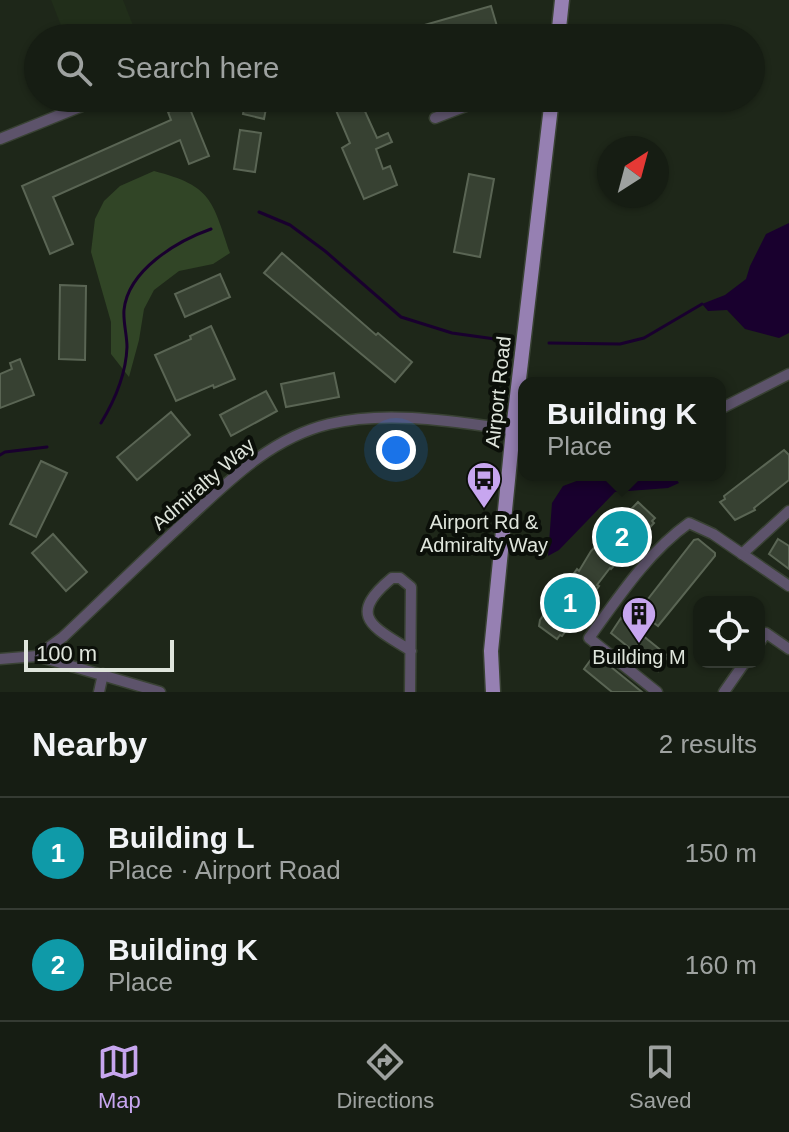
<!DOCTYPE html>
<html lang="en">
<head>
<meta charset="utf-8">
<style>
	:root { --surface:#161d13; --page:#1f261c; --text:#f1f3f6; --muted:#9ea2a0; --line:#353b33; --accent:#c7a6ef }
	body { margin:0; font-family:Arial,sans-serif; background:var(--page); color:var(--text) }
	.controls { position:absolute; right:24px; bottom:24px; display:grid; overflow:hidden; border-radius:16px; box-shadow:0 2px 6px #0004 }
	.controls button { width:72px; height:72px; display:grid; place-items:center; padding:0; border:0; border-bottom:2px solid var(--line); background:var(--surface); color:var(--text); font:40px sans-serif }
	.compass { position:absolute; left:597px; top:136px; width:72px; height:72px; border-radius:50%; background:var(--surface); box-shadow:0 2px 6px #0004; rotate:36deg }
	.scale { position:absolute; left:24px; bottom:20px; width:150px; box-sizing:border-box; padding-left:8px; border:4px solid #dfe5dc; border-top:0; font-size:22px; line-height:28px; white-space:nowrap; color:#dfe5dc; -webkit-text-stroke:6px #0b0f09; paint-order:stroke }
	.you { position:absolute; left:396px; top:450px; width:28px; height:28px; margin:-20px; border:6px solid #fff; border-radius:50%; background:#1a73e8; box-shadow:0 0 0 12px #1a73e833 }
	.badge { display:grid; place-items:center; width:52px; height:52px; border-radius:50%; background:var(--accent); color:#fff; font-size:26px; font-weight:700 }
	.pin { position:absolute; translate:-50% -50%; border:4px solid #fff; box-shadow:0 2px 8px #0006 }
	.popup { position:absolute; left:518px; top:377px; width:208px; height:104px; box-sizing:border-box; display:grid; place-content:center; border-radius:16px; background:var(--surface); filter:drop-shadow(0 2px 6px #0005); font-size:26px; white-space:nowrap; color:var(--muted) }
	.popup b { font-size:30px; color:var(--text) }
	.popup::after { content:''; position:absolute; left:50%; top:100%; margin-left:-16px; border:16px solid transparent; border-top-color:var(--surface) }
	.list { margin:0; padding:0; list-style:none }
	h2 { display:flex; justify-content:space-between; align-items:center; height:104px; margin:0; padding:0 32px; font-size:34px }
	h2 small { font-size:26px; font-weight:400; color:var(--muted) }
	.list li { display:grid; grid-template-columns:52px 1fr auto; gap:24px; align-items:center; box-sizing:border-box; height:112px; padding:0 32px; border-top:2px solid var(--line) }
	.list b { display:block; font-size:30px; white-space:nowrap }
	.list p { margin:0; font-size:26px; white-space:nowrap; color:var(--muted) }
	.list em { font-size:26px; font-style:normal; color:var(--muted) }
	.icon { flex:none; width:44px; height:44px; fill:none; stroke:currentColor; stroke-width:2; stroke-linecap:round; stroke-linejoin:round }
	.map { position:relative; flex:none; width:789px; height:692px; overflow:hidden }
	.search { position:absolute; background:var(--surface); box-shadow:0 2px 6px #0004; left:24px; right:24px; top:24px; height:88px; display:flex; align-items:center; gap:20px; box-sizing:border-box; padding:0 28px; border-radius:44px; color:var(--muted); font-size:30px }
	.sheet { height:328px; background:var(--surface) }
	nav { display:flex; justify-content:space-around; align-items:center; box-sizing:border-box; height:112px; border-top:2px solid var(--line); background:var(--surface); font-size:22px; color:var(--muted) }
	nav a { display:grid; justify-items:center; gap:4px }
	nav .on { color:var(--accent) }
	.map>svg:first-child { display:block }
	.built { fill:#212e1a }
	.green { fill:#314526 }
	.water { fill:#19002e }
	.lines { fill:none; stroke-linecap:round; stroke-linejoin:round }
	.stream { stroke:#19002e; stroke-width:3 }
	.building { fill:#374132; stroke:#5a6554; stroke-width:2 }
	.minor-casing { stroke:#394234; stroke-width:13 }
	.major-casing { stroke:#394234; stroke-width:17 }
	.minor { stroke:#5d536b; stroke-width:10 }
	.major { stroke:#9680b2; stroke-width:14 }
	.labels { text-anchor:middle; stroke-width:8; stroke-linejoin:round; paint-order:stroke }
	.street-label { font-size:20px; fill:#dfe5dc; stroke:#0b0f09 }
	.poi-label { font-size:20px; fill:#dfe5dc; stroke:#0b0f09 }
</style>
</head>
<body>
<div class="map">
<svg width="789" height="692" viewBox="0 0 789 692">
	<rect width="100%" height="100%" fill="#1e2719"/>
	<path class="built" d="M51,0H123L138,38H66Z"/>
	<path class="green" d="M154,171C212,186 212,200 230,253L213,264L179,271L154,290L144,309L139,340L129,377L111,354V322L91,252L95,219L104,201L120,186Z"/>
	<g class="water">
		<path d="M789,223V333L779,338L745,329L727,310L708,311L702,304L725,295L746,279L750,266L766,234Z"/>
		<path d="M673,475L679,483L668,488L615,492L559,550L548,556L552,503L563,486L582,479L638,481Z"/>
	</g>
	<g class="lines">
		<g class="stream">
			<path d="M259,212L290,225L325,251L401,317L452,333L495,339"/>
			<path d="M549,343L620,344L644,338L702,304"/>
			<path d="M101,423C115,400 126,374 127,347C127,335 123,322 124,310C128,270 177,241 211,229"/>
			<path d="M0,455L5,452L47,447"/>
		</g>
	</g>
	<g class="building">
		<path d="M491,6L499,33L483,38H386V36Z"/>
		<path d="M246,98H268L264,119L243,114Z"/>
		<path d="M338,98H359L377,138L388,133L392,142L376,149L383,169L390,166L397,185L364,199L342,148L350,143L332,101Z"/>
		<path d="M188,104L209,156L189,164L180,140L53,197L73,244L50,254L22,186L171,120L168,112Z"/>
		<path d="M240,130L261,133L255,172L234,169Z"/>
		<path d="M469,174L494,179L480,257L454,252Z"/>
		<path d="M282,253L376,335L378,333L412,362L395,382L264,273Z"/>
		<path d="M220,274L230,297L185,317L175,294Z"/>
		<path d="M60,285L86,286L85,360L59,359Z"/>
		<path d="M211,326L235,379L214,388L213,385L176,401L155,355L191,339L190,336Z"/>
		<path d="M20,359L34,395L0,408V374L12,369L10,363Z"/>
		<path d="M334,373L339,397L286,407L281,384Z"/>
		<path d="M266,391L277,411L231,436L220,415Z"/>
		<path d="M171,412L190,435L137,480L117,457Z"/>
		<path d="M784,450L789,455V480L754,508L755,510L735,520L720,502L725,499L724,496Z"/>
		<path d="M41,461L67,473L36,537L10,524Z"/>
		<path d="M638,502L655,518L652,521L654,523L611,569L610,568L597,585L599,586L562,636L560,635L557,639L539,626L540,620L577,569L579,571L591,551Z"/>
		<path d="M53,534L87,572L66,591L32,553Z"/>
		<path d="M698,539L715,553V556L658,626L640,612L641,608L694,540Z"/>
		<path d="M778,539L789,546V569L769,554Z"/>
		<path d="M621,618L668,656L658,671L611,633Z"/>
		<path d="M595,654L642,692H612L584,669Z"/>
	</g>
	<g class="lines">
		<defs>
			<g id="minor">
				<path d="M435,118L487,98"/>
				<path d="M0,139L102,98"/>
				<path d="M720,409L789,374"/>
				<path d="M742,554L789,511"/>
				<path d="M759,643L766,633L789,649"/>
				<path d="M37,656L63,637C102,600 140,563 179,527C224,486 267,439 329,424C391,409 462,423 524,431"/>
				<path d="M0,659L37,656L160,692"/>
				<path d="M99,692L103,674"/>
				<path d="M410,692L411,587L400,578H392C345,617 374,627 411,651"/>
				<path d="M657,692L589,638C618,598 648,552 689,523L713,534L789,586"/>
				<path d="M724,692L745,662"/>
			</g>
			<g id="major">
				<path d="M558,38L562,0"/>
				<path d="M493,692L491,651L513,430L552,98"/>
			</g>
		</defs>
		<use href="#minor" class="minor-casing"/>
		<use href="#major" class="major-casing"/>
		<use href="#minor" class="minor"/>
		<use href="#major" class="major"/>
	</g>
	<defs>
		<symbol id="bus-pin" viewBox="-11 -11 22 30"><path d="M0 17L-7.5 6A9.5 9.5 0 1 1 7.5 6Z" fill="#c7a6ef" stroke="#0b0f09"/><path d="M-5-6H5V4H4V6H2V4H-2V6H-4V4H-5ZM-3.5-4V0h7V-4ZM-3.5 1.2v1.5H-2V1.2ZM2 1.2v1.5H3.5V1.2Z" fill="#111"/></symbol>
		<symbol id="building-pin" viewBox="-11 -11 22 30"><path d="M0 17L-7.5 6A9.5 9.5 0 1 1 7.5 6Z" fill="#c7a6ef" stroke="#0b0f09"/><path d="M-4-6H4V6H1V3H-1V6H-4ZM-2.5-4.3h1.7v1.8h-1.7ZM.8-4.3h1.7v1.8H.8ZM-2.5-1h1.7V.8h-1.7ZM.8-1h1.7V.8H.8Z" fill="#111"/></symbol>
	</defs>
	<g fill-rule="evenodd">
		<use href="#bus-pin" x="464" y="459" width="40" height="54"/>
		<use href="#building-pin" x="619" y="594" width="40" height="54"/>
	</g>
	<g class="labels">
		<g class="street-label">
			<text transform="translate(498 392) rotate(-84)" y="7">Airport Road</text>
			<text transform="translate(203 484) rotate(-41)" y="7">Admiralty Way</text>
		</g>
		<g class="poi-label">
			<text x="484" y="529">Airport Rd &amp;<tspan x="484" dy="23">Admiralty Way</tspan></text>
			<text x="639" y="664">Building M</text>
		</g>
	</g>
</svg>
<div class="controls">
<button><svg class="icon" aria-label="locate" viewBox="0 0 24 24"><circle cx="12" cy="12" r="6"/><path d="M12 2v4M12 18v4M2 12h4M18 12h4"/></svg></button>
</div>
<svg class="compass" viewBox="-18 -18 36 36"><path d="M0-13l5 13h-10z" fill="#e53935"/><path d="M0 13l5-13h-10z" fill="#9ea2a0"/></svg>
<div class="scale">100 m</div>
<div class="you"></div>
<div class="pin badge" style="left:570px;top:603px;background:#0f9aa8">1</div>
<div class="pin badge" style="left:622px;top:537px;background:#0f9aa8">2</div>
<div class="popup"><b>Building K</b>Place</div>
<div class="search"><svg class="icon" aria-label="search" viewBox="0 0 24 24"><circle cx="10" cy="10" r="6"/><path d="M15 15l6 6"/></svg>Search here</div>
</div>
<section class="sheet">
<h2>Nearby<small>2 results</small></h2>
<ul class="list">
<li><span class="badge" style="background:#0f9aa8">1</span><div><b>Building L</b><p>Place · Airport Road</p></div><em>150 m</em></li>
<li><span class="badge" style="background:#0f9aa8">2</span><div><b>Building K</b><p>Place</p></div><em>160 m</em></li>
</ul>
</section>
<nav>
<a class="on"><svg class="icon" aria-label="map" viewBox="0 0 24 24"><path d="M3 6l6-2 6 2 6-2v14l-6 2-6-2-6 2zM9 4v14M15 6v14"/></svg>Map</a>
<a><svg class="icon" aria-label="directions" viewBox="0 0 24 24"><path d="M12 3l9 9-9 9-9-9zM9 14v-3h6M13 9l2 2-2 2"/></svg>Directions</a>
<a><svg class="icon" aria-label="saved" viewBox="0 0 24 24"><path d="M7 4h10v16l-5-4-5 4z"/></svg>Saved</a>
</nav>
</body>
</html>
